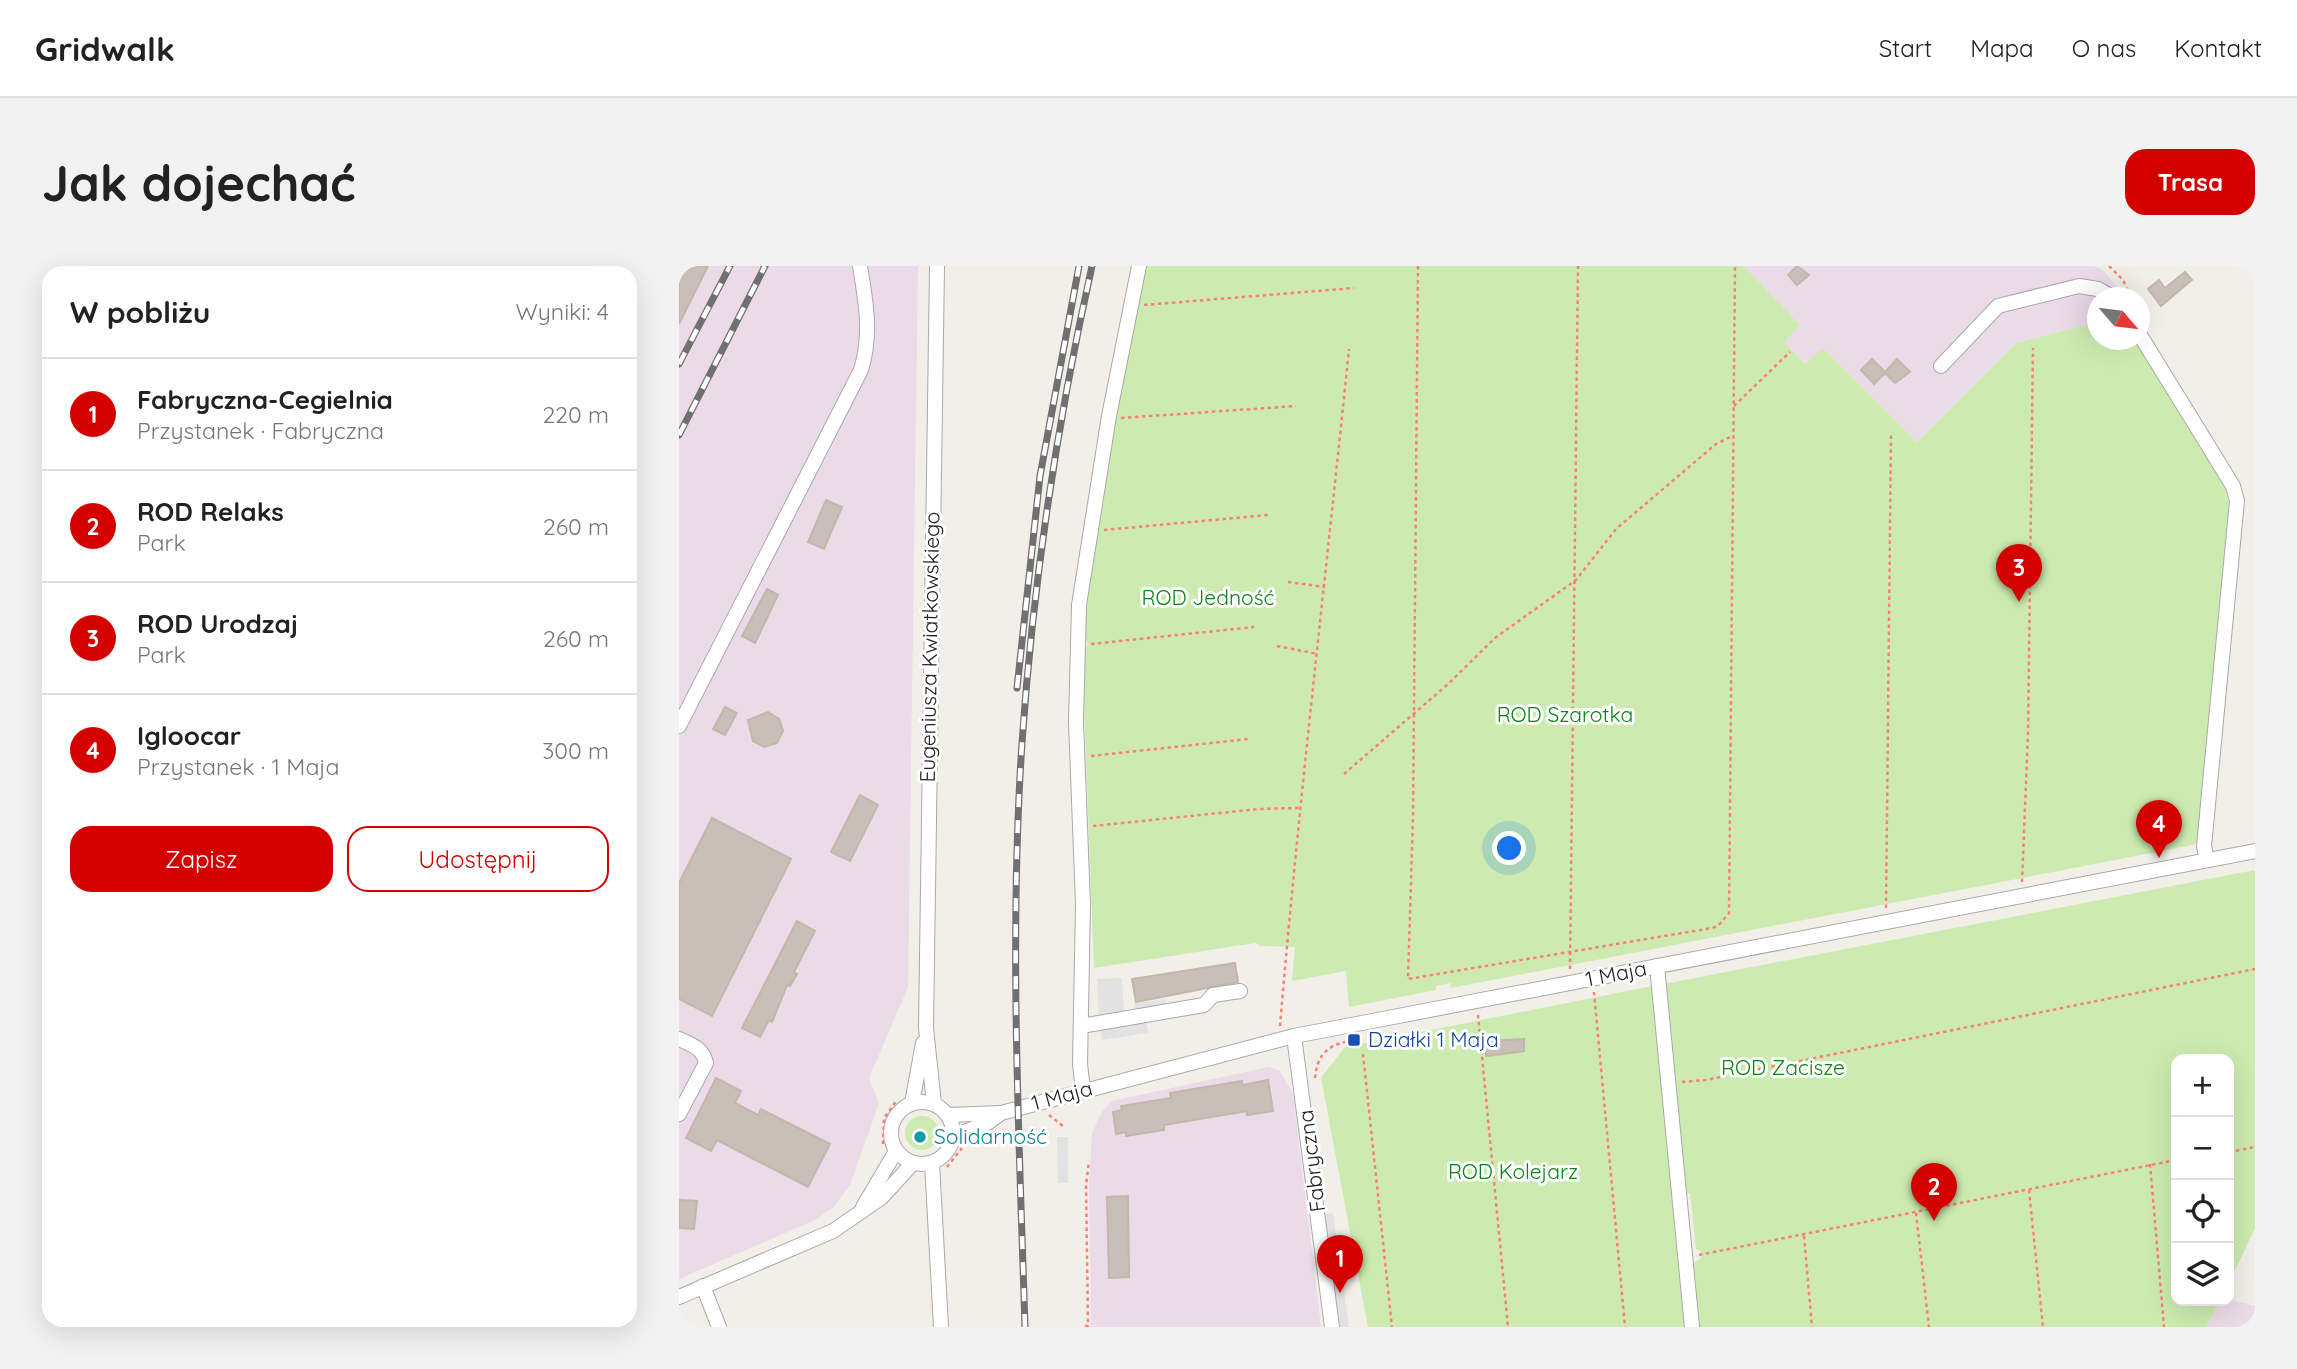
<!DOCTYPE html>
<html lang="pl">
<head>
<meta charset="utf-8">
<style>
	:root { --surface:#fff; --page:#f2f2f2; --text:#222; --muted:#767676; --line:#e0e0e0; --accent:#d40000 }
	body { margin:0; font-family:Quicksand,sans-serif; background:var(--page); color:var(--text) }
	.controls { position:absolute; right:21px; bottom:21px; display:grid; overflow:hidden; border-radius:14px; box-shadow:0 7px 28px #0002 }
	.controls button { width:63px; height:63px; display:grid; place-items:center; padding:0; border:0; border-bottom:2px solid var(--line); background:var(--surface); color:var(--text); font:35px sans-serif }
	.compass { position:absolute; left:1408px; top:21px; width:63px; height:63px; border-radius:50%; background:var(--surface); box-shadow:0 7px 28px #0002; rotate:118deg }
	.you { position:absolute; left:831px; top:583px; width:24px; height:24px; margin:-18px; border:5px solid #fff; border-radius:50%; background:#1a73e8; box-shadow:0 0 0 10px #1a73e833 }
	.badge { display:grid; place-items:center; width:46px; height:46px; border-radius:50%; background:var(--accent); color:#fff; font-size:23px; font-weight:700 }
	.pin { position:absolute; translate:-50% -58px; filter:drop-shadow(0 2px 4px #0008) }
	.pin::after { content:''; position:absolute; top:37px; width:24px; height:21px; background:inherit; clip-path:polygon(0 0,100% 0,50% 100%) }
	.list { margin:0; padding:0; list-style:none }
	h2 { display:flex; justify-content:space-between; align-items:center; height:91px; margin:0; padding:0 28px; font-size:30px }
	h2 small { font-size:23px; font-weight:400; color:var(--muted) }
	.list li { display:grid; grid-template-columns:46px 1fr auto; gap:21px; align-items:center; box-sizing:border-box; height:112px; padding:0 28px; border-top:2px solid var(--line) }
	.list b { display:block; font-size:26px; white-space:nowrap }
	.list p { margin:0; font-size:23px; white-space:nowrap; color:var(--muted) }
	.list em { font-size:23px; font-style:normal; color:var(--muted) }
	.actions { display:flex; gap:14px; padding:21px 28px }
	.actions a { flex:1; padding:16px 0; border:2px solid var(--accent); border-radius:21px; text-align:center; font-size:24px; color:var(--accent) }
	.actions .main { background:var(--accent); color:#fff }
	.icon { flex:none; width:38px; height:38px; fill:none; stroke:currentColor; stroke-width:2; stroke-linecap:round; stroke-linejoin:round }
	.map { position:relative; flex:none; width:1576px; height:1061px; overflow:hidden; border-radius:21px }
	header { display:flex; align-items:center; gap:42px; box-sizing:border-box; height:98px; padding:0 35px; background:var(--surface); border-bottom:2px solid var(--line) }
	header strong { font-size:33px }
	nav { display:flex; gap:38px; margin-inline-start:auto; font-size:24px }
	.intro { display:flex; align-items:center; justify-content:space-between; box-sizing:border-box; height:168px; padding:0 42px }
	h1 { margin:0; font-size:49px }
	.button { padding:18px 32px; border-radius:21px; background:var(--accent); color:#fff; font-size:24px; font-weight:700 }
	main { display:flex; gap:42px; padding:0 42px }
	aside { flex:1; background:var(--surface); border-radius:21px; box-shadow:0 7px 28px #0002 }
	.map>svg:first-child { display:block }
	.industrial { fill:#ebdbe8 }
	.grass { fill:#cdebb0 }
	.parking { fill:#e2e2e2 }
	.building { fill:#c7bfb8; stroke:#c4b6ab; stroke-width:2 }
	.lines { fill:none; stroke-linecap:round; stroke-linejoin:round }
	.minor-casing { stroke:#a9a9a9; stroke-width:16 }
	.path { stroke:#fa8072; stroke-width:2.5; stroke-dasharray:3.5 3.5; stroke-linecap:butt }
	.minor { stroke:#fff; stroke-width:14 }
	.rail-casing { stroke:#707070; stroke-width:7 }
	.rail { stroke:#fff; stroke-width:4.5; stroke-dasharray:13; stroke-linecap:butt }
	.transit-dot { fill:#1a4fb4; stroke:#fff; stroke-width:2.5 }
	.culture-dot { fill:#0f9aa8; stroke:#fff; stroke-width:2.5 }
	.labels { text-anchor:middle; stroke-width:6; stroke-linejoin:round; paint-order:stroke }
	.park-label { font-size:21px; fill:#0c8416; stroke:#fff }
	.street-label { font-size:21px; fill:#222; stroke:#fff }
	.transit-label { font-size:21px; fill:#164399; stroke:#fff; text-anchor:start }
	.culture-label { font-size:21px; fill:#0d838f; stroke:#fff; text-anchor:start }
</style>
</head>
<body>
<header>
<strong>Gridwalk</strong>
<nav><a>Start</a><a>Mapa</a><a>O nas</a><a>Kontakt</a></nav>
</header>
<div class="intro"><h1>Jak dojechać</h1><a class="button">Trasa</a></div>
<main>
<aside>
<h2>W pobliżu<small>Wyniki: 4</small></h2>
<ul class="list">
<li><span class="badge">1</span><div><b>Fabryczna-Cegielnia</b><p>Przystanek · Fabryczna</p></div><em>220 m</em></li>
<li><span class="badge">2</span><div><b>ROD Relaks</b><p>Park</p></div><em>260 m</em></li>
<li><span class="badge">3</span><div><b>ROD Urodzaj</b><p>Park</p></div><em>260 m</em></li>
<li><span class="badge">4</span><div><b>Igloocar</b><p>Przystanek · 1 Maja</p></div><em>300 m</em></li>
</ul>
<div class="actions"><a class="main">Zapisz</a><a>Udostępnij</a></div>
</aside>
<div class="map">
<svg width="1576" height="1061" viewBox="0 0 1576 1061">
	<rect width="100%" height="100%" fill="#f2efe9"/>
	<g class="industrial">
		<path d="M0,0H239L229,721L190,812L200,837L171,919L155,941L136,954L0,1013Z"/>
		<path d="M1065,0H1415L1423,3L1442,25L1435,31L1419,32L1418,48L1407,59L1337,77L1238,176L1144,82L1127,99L1104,76L1121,59Z"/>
		<path d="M589,801L600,804L614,827L642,1061H412L410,919L413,867L423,846L433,835Z"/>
		<path d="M1550,1033L1576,1040V1061H1527L1541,1035Z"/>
	</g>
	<g class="grass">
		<path d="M467,0H1065L1121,59L1105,76L1126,98L1144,82L1238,176L1337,77L1407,59L1418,48L1419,74H1456L1542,209L1552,244L1524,572L1514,579L772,722L771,717L757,720V724L670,741L667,705L613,715L616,681L582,680L576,677L415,702L405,437L406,384L409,378L405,371L415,272L419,268L434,158L438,155L437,145Z"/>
		<path d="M1576,604V962L1550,1017V793H1497V1035H1541L1527,1061H1017L1013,998L1022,992L1021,984H1017L1011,927L1003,928L994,832L997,812L990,803L985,718Z"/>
		<path d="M973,720L1006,1061H689L642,812L666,781Z"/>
		<circle cx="243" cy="867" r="17"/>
	</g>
	<g class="parking">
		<path d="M443,712L445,749L420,753L418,713Z"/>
		<path d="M486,733L487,742L457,747L455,738Z"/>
		<path d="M467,754L469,767L423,774L421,762Z"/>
		<path d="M378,871H389V917H379Z"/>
		<path d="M654,947L670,1061H661L645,948Z"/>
	</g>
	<g class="building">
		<path d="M0,0H29L0,58Z"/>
		<path d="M1118,0L1130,9L1118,19L1109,9Z"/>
		<path d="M1506,6L1513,14L1482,40L1469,23L1480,14L1486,22Z"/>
		<path d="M1193,93L1206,106L1218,93L1231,106L1216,117L1206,107L1195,118L1182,104Z"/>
		<path d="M147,234L163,241L145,283L129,276Z"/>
		<path d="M88,323L99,329L76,377L63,370Z"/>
		<path d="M46,441L58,447L46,469L34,463Z"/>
		<path d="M89,446L100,453L104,465L98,477L85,481L74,475L69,454Z"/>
		<path d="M181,529L199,539L171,595L152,586Z"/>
		<path d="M33,552L112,593L33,750L0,733V617Z"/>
		<path d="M118,655L136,665L115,706L118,708L111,720L108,719L93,756L90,754L81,771L63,762Z"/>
		<path d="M556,697L559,716L457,736L453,713Z"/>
		<path d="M845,773V785L807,790L806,775Z"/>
		<path d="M37,812L62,825L56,837L79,849L82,843L151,878L129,921L38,874L32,885L7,872Z"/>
		<path d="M589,814L594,845L568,849V845L485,859V864L447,870V866L437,868L434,846L443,844L442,840L492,832L491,827L563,815V819Z"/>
		<path d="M449,930L450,1011L430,1012L428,931Z"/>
		<path d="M0,934L18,935L15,963L0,962Z"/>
	</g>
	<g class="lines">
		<defs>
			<g id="minor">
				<path d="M1461,69L1554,220L1558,235L1525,580L1528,594"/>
				<path d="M1262,100L1319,40L1400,20L1419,23L1435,32"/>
				<path d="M0,460L182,104C193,68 187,37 181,0"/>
				<path d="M978,700L1013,1061"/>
				<path d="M402,760L525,739L534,729L561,725"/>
				<path d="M615,770L653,1061"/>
				<path d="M0,773C13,779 24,782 27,797L0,848"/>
				<path d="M404,824L401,798L404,638L397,456L400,339L430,150L460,0"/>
				<circle cx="243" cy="867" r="31"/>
				<path d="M233,837L244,777"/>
				<path d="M255,838L247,762L258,0"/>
				<path d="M269,849L322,847L615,770L683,757L1576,585"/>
				<path d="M274,871L310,856L322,847"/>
				<path d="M253,897L262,1061"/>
				<path d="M184,941L217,885"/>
				<path d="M24,1020L40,1061"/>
				<path d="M0,1031L154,965L202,932L234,897"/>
			</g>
		</defs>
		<use href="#minor" class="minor-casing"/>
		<g class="path">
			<path d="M739,0L734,550L729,713L1033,662L1039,660L1050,647L1056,0"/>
			<path d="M1430,0L1444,14L1452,32"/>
			<path d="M465,39L675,22"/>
			<path d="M1055,140L1111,86"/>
			<path d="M442,152L617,140"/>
			<path d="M425,264L589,249"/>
			<path d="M609,316L646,321"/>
			<path d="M412,378L575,361"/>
			<path d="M598,380L639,388"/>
			<path d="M412,490L569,473"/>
			<path d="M665,508L768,419L816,372L897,314L937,263L1037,178L1053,170"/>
			<path d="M414,560L580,543L620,542"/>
			<path d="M1343,616L1349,468L1354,82"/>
			<path d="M1207,642L1212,167"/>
			<path d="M891,703L899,0"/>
			<path d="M915,726L946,1061"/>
			<path d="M799,749L829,1061"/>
			<path d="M601,760C620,534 647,309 670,83"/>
			<path d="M684,788L713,1061"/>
			<path d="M636,812C638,791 646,781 666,776"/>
			<path d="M1003,816L1027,814L1576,703"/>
			<path d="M370,849L385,861"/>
			<path d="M204,878L205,852L218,834"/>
			<path d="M1550,886L1576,881"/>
			<path d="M1471,898L1485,1061"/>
			<path d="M268,901L283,882"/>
			<path d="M1350,924L1364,1061"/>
			<path d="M1237,947L1250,1061"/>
			<path d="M1125,970L1133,1061"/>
			<path d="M1020,989L1497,894"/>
			<path d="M406,1060H409L407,919L410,895"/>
		</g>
		<use href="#minor" class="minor"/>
		<defs>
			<g id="rail">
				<path d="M0,98L51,0"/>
				<path d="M0,169L86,0"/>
				<path d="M338,422L361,210L400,0"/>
				<path d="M346,1061C340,867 330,671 343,477C354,317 378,157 413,0"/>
			</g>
		</defs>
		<use href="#rail" class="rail-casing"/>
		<use href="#rail" class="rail"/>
	</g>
	<rect class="transit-dot" x="668" y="767" width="14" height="14" rx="3.5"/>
	<circle class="culture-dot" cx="241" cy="871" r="7"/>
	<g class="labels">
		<g class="park-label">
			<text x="529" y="339">ROD Jedność</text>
			<text x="886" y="456">ROD Szarotka</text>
			<text x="1104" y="809">ROD Zacisze</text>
			<text x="834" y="913">ROD Kolejarz</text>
		</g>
		<g class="street-label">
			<text transform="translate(251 381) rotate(-89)" y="7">Eugeniusza Kwiatkowskiego</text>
			<text transform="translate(937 708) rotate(-11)" y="7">1 Maja</text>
			<text transform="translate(383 830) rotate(-15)" y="7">1 Maja</text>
			<text transform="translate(633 895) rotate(-97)" y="7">Fabryczna</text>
		</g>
		<g class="transit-label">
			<text x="689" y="781">Działki 1 Maja</text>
		</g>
		<g class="culture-label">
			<text x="255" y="878">Solidarność</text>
		</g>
	</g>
</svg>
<div class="controls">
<button>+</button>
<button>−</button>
<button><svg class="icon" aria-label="locate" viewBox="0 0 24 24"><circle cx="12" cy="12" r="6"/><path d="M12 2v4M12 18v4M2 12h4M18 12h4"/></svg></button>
<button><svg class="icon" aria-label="layers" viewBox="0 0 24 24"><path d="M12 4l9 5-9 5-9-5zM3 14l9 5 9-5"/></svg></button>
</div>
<svg class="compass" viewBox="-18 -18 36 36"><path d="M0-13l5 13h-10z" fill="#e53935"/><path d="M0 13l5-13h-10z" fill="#767676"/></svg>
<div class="you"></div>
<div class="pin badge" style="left:661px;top:1027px">1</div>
<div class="pin badge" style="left:1255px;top:955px">2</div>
<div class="pin badge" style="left:1340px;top:336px">3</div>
<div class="pin badge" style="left:1480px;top:592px">4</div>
</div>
</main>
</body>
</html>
